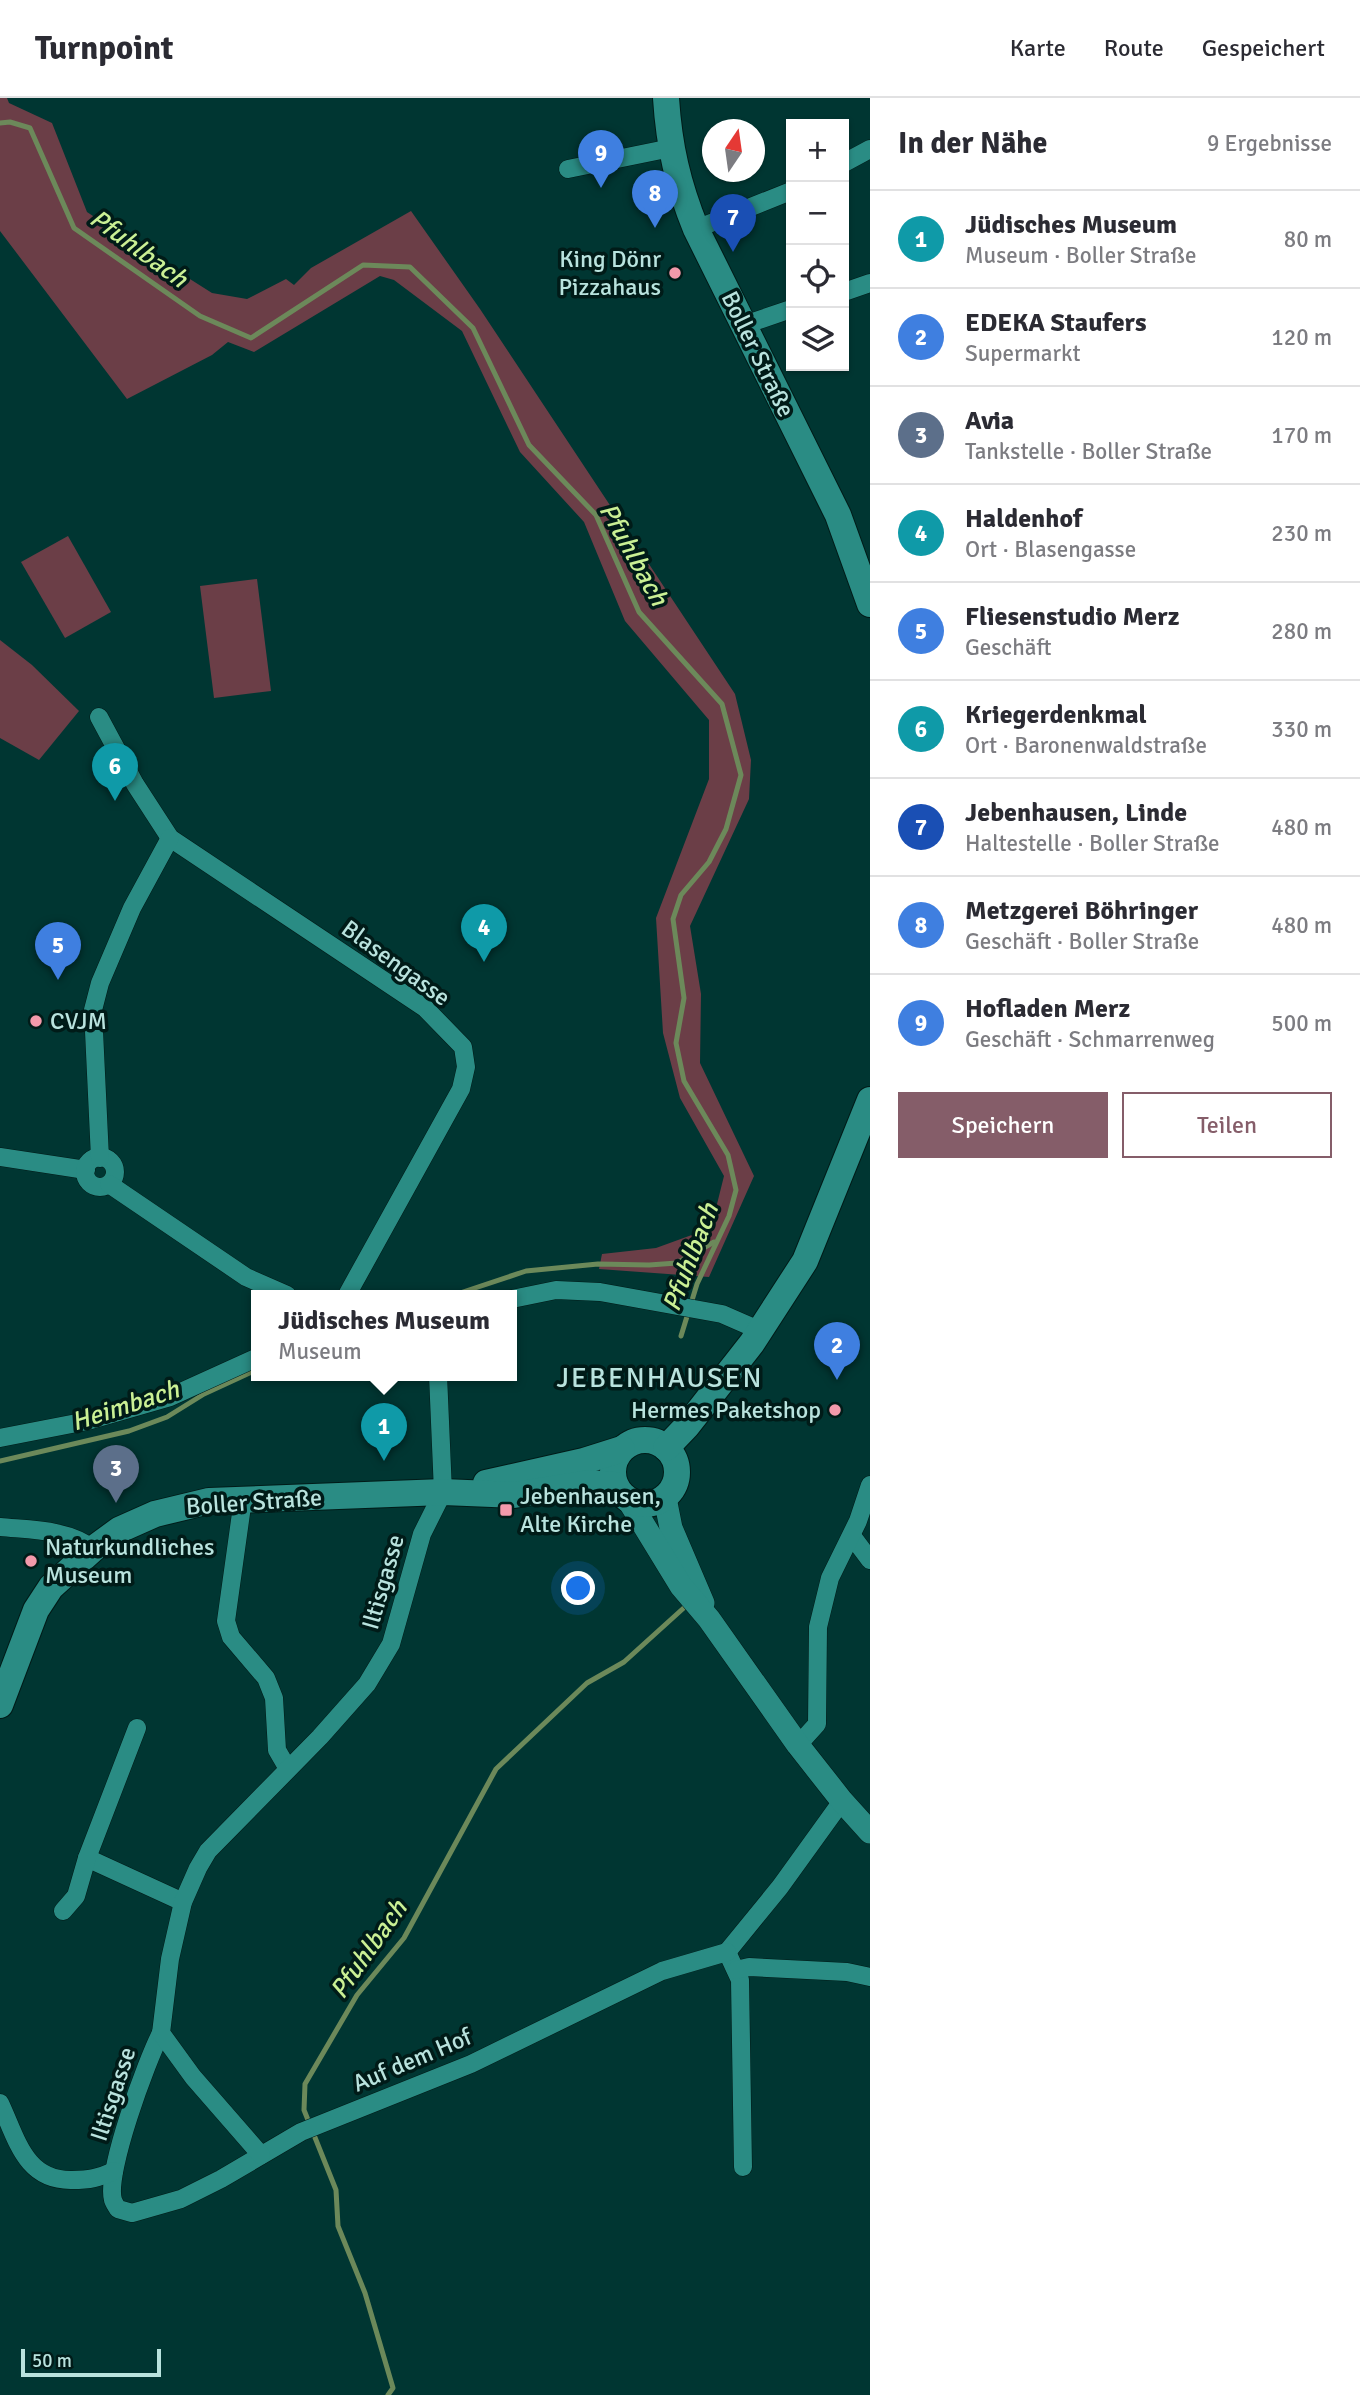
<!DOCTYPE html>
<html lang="de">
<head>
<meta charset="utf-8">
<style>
	:root { --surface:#fff; --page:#f7f7f7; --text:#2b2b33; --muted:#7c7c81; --line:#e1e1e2; --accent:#855d69 }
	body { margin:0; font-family:Signika,sans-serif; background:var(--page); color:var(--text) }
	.controls { position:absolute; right:21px; top:21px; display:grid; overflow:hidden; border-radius:0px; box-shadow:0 2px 5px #0004 }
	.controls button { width:63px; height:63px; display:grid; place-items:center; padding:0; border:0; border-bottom:2px solid var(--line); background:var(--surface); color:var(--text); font:35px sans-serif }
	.compass { position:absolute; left:702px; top:21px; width:63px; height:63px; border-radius:50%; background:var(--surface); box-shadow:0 2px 5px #0004; rotate:13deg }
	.scale { position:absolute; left:21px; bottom:18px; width:140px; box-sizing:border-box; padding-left:7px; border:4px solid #b9e3de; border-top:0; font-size:19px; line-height:24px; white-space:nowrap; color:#b9e3de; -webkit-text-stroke:5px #001b18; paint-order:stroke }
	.you { position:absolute; left:579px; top:1491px; width:24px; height:24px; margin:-18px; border:5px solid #fff; border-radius:50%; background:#1a73e8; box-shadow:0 0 0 10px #1a73e833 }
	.badge { display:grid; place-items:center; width:46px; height:46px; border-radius:50%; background:var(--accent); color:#fff; font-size:23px; font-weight:700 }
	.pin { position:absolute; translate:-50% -58px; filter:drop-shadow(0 2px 4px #0008) }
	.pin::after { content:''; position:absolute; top:37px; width:24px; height:21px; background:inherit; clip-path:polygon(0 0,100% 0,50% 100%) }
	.popup { position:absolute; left:251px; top:1192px; width:266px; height:91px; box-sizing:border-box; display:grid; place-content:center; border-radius:0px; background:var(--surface); filter:drop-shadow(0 2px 5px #0005); font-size:23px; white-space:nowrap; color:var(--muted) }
	.popup b { font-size:26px; color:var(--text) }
	.popup::after { content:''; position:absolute; left:50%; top:100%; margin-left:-14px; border:14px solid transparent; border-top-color:var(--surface) }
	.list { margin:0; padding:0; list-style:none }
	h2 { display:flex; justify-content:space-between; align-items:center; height:91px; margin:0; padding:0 28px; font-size:30px }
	h2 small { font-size:23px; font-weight:400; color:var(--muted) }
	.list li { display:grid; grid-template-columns:46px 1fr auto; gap:21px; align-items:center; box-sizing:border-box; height:98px; padding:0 28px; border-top:2px solid var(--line) }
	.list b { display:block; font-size:26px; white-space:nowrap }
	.list p { margin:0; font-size:23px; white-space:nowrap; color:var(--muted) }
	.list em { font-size:23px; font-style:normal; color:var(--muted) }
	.actions { display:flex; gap:14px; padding:21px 28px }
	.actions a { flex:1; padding:16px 0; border:2px solid var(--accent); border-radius:0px; text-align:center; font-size:24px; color:var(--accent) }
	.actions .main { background:var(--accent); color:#fff }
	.icon { flex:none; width:38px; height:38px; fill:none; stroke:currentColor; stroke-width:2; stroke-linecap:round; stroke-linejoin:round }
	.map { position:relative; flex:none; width:870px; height:2297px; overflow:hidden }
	header { display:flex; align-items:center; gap:42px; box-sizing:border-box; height:98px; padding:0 35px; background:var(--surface); border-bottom:2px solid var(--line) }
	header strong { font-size:33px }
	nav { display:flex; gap:38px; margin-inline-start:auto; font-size:24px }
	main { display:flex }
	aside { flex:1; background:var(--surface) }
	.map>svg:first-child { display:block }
	.green { fill:#6b3e47 }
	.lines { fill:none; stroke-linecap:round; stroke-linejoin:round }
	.stream { stroke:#6c895a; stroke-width:5 }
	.minor-casing { stroke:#001b18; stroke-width:19 }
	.tertiary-casing { stroke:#001b18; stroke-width:24 }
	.secondary-casing { stroke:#001b18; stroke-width:28 }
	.minor { stroke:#2a8c84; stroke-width:18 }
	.tertiary { stroke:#2a8c84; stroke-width:23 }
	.secondary { stroke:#2a8c84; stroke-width:26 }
	.poi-dot { fill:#f39aab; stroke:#001b18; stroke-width:2.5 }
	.labels { text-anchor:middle; stroke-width:7; stroke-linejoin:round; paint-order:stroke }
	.poi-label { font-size:24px; fill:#b9e3de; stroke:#001b18; text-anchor:start }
	.street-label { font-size:24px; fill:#b9e3de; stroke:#001b18 }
	.water-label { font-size:26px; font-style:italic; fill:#caf094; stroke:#001b18 }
	.quarter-label { font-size:28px; letter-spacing:2px; fill:#b9e3de; stroke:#001b18 }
</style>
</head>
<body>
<header>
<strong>Turnpoint</strong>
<nav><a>Karte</a><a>Route</a><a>Gespeichert</a></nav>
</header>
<main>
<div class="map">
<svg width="870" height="2297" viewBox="0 0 870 2297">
	<rect width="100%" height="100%" fill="#003632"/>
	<g class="green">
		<path d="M0,0H7L9,5L52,25L87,114L141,150L212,195L247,201L286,181L294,187L311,170L411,113L480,211L735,596L751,662L749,701L690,828L701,896L700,965L754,1078L709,1179L599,1171L602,1156L656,1150L711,1130L724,1078L680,1000L663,935L656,820L709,681V622L625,523L584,424L520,354L462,233L394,182L380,178L254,254L228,244L212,257L127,301L0,133Z"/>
		<path d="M68,438L111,514L65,540L21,464Z"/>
		<path d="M257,481L271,593L214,600L200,488Z"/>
		<path d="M0,542L32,567L79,613L39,662L0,640Z"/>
	</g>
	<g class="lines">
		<g class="stream">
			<path d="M0,25L10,24L30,30L74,130L200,218L251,240L363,167L410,169L473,230L529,347L596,417L639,514L722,606L741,677L726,731L709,764L681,797L673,821L684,900L676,945L684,983L728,1057L736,1092L729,1118L697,1186L681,1238"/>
			<path d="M454,1197L526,1173L598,1166L649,1167L677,1165L714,1144"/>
			<path d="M0,1363L129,1333L167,1319L204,1296L256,1272"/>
			<path d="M388,2297L393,2290L365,2195L338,2128L336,2092L304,2012L305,1986L357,1897L404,1840L496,1671L587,1585L624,1564L687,1507"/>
		</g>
		<defs>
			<g id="minor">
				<path d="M844,65L870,51"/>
				<path d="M568,71L671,50"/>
				<path d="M696,131L791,93"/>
				<path d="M844,194L870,185"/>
				<path d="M744,227L791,211"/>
				<path d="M99,619L135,686L170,740L425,910L463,949L466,969L461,991L347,1197"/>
				<path d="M0,1059L86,1072"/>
				<circle cx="100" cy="1074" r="15"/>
				<path d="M100,1060L93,912L100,885L132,810L170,740"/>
				<path d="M109,1086L246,1179L287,1197"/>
				<path d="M512,1201L556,1192L600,1194L722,1216L761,1233"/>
				<path d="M0,1340L87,1323L170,1299L256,1260"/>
				<path d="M243,1401L226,1523L231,1539L266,1580L274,1600L277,1652L288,1671"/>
				<path d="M0,1429C30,1432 68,1431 93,1451"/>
				<path d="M852,1438L870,1462"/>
				<path d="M798,1647L817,1626L818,1529L830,1480L858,1423L870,1387"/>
				<path d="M87,1760L183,1804"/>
				<path d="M63,1813L76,1798L87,1760L137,1630"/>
				<path d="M727,1854L740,1882L743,2069"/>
				<path d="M727,1854L780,1789L842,1703"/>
				<path d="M736,1872L749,1869L847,1874L870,1879"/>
				<path d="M161,1935C147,1962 105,2075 113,2102C114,2105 116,2108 118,2111L132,2115L181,2101L221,2081L301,2034L471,1966L662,1873L727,1854"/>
				<path d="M0,2005C17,2041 25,2083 72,2082C90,2082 98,2080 114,2073"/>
				<path d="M261,2057L193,1979L161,1935L170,1861L183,1804L198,1770L208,1753L320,1639L367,1586L391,1546L422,1436L443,1394L438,1277"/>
			</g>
			<g id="tertiary">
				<path d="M665,1400L671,1430L703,1505"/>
				<path d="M629,1403L681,1488L709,1521L798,1647L842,1703L870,1734"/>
			</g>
			<g id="secondary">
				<path d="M666,0C669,48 678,87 696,131L838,417L870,506"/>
				<circle cx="645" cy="1374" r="32"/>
				<path d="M666,1350L687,1328L752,1245L805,1163L870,1002"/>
				<path d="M486,1385L584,1363L622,1351"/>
				<path d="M0,1607L36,1512L51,1489L93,1451L119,1432L155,1416L209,1403L443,1394L514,1397L589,1385L615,1387"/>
			</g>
		</defs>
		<use href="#minor" class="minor-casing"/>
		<use href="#tertiary" class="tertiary-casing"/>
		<use href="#secondary" class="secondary-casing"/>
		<use href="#minor" class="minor"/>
		<use href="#tertiary" class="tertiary"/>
		<use href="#secondary" class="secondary"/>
	</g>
	<g class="poi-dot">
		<circle cx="675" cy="175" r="7"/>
		<circle cx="36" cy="923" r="7"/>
		<circle cx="835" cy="1312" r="7"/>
		<rect x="499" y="1405" width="14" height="14" rx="3.5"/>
		<circle cx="31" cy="1463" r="7"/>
	</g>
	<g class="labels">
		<g class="poi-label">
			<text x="661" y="169" text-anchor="end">King Dönr<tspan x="661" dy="28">Pizzahaus</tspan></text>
			<text x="50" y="931">CVJM</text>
			<text x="821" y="1320" text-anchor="end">Hermes Paketshop</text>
			<text x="520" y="1406">Jebenhausen,<tspan x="520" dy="28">Alte Kirche</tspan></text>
			<text x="45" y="1457">Naturkundliches<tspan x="45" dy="28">Museum</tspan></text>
		</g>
		<g class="street-label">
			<text transform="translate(758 256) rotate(64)" y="8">Boller Straße</text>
			<text transform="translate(396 865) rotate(36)" y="8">Blasengasse</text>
			<text transform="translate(254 1404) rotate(-4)" y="8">Boller Straße</text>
			<text transform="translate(383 1484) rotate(-74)" y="8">Iltisgasse</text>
			<text transform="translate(412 1962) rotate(-23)" y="8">Auf dem Hof</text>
			<text transform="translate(113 1996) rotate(-72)" y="8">Iltisgasse</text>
		</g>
		<g class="water-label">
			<text transform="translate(139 150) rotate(36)" y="9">Pfuhlbach</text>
			<text transform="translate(634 456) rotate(61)" y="9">Pfuhlbach</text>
			<text transform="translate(690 1159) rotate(-69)" y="9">Pfuhlbach</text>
			<text transform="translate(125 1307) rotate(-18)" y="9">Heimbach</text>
			<text transform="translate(368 1851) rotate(-55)" y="9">Pfuhlbach</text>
		</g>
		<g class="quarter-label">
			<text x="660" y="1289">JEBENHAUSEN</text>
		</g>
	</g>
</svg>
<div class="controls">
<button>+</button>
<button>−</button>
<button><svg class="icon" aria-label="locate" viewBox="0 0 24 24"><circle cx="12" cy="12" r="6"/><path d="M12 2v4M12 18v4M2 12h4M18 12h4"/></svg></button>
<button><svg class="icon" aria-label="layers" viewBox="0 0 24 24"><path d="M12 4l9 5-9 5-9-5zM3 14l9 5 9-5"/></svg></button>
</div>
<svg class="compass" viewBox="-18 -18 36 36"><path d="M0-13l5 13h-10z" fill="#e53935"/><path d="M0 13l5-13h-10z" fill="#7c7c81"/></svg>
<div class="scale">50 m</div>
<div class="you"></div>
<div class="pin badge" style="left:384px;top:1363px;background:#0f9aa8">1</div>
<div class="popup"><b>Jüdisches Museum</b>Museum</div>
<div class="pin badge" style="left:837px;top:1282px;background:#3f7fe0">2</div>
<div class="pin badge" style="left:116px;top:1405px;background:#5c6f8a">3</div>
<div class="pin badge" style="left:484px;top:864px;background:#0f9aa8">4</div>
<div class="pin badge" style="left:58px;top:882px;background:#3f7fe0">5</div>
<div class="pin badge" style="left:115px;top:703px;background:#0f9aa8">6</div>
<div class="pin badge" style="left:733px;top:154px;background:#1a4fb4">7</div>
<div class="pin badge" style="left:655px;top:130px;background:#3f7fe0">8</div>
<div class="pin badge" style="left:601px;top:90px;background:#3f7fe0">9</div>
</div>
<aside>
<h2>In der Nähe<small>9 Ergebnisse</small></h2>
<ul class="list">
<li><span class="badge" style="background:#0f9aa8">1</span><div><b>Jüdisches Museum</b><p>Museum · Boller Straße</p></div><em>80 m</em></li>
<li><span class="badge" style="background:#3f7fe0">2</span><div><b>EDEKA Staufers</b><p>Supermarkt</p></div><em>120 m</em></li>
<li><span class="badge" style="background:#5c6f8a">3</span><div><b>Avia</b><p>Tankstelle · Boller Straße</p></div><em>170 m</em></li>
<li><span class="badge" style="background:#0f9aa8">4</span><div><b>Haldenhof</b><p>Ort · Blasengasse</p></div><em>230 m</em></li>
<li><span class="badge" style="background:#3f7fe0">5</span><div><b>Fliesenstudio Merz</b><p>Geschäft</p></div><em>280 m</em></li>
<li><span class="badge" style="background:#0f9aa8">6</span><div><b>Kriegerdenkmal</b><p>Ort · Baronenwaldstraße</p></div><em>330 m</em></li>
<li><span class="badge" style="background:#1a4fb4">7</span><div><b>Jebenhausen, Linde</b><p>Haltestelle · Boller Straße</p></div><em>480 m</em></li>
<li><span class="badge" style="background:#3f7fe0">8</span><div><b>Metzgerei Böhringer</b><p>Geschäft · Boller Straße</p></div><em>480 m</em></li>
<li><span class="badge" style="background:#3f7fe0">9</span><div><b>Hofladen Merz</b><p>Geschäft · Schmarrenweg</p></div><em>500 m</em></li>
</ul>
<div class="actions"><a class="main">Speichern</a><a>Teilen</a></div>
</aside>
</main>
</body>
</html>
